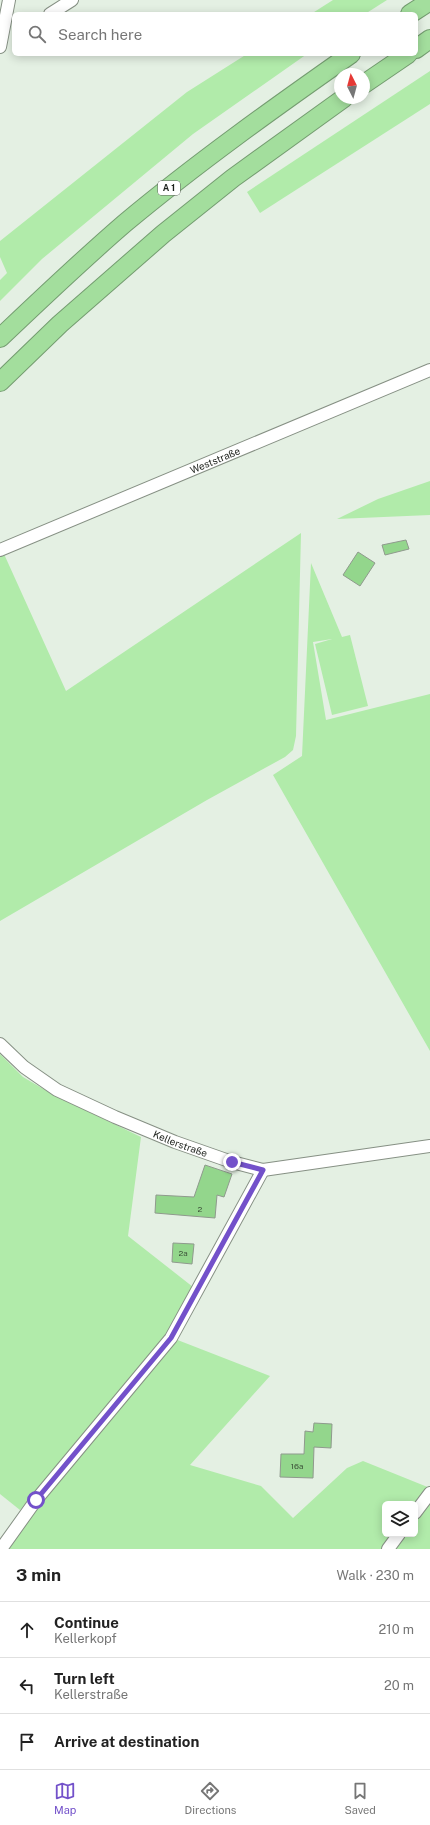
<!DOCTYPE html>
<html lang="en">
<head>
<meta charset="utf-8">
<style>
	:root { --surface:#fff; --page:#f2f2f2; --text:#222; --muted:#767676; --line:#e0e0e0; --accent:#7351ca }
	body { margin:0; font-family:"Public Sans",sans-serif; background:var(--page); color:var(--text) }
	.controls { position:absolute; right:12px; bottom:12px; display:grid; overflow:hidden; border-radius:6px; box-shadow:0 2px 10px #0003 }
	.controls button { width:36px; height:36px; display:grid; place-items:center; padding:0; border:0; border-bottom:1px solid var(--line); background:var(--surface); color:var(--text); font:20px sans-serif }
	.compass { position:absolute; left:334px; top:68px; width:36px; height:36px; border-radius:50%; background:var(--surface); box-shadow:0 2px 10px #0003; rotate:354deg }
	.stop { position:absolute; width:12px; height:12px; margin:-9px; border:3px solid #7351ca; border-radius:50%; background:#fff }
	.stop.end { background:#7351ca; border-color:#fff; box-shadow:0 1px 4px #0008 }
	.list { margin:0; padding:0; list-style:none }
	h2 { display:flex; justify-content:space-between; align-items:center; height:52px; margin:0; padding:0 16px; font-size:17px }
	h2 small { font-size:13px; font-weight:400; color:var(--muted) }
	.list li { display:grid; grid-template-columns:26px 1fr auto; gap:12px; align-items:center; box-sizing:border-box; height:56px; padding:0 16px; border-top:1px solid var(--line) }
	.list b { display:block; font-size:15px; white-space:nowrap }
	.list p { margin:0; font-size:13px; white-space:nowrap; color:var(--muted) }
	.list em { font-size:13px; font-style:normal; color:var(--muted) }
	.icon { flex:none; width:22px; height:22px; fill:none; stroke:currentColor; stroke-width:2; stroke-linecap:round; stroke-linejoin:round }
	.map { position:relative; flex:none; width:430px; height:1549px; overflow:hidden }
	.search { position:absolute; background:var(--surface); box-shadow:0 2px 10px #0003; left:12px; right:12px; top:12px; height:44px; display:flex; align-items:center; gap:10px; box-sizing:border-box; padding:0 14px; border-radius:6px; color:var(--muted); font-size:15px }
	.sheet { height:220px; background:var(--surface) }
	nav { display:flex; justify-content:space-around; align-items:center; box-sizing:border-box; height:56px; border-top:1px solid var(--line); background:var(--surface); font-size:11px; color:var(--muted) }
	nav a { display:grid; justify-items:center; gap:2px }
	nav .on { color:var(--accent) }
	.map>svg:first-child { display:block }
	.green { fill:#b1ebaa }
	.building { fill:#93d68c; stroke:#8f9a8d }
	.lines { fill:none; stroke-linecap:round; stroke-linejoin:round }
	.minor-casing { stroke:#869084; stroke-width:14 }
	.highway-casing { stroke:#749c70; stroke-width:20 }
	.minor { stroke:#fff; stroke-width:12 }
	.highway { stroke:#a3de9d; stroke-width:18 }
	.route { stroke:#7351ca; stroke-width:5 }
	.labels { text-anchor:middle; stroke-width:3.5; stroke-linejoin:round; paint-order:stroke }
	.number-label { font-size:8px; fill:#3a4e37 }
	.shield { fill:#fff; stroke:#60635f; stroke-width:1 }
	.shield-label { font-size:9px; font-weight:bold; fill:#1c201b }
	.street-label { font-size:10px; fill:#1c201b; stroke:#fff }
</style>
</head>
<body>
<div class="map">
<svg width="430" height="1549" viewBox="0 0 430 1549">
	<rect width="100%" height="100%" fill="#e4f0e3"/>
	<g class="green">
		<path d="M333,0H387L365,14H311Z"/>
		<path d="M247,54H307L193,134L42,259L0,301V280L7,273L0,257V241L187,92Z"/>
		<path d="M430,71V104L260,213L247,192Z"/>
		<path d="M430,481V515L337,519L378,499Z"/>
		<path d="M301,533L296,736L293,750L285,757L207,800L0,921V556L4,554L66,691Z"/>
		<path d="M311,563L342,637L350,635L368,706L332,715L315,644L332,639L313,642L326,720L430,694V1051L273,775L302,756Z"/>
		<path d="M0,1054L23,1077L52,1094L141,1137L128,1236L193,1287L166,1335L20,1510L0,1494Z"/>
		<path d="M175,1339L270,1376L190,1465L261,1486L293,1518L347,1468L363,1461L430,1488L415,1504H385V1534H394L382,1549H6L40,1502Z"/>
		<path d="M430,1499V1549H393L404,1534H415V1519Z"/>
	</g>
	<g class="building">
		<path d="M406,540L409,549L385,555L382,545Z"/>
		<path d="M358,552L375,563L360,586L343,575Z"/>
		<path d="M205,1165L232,1174L224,1197L217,1195L215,1218L155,1213L156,1195L194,1197Z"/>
		<path d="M173,1243L194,1244L192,1264L172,1262Z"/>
		<path d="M314,1423L332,1424L331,1448L314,1447L313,1478L280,1477L281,1454H304L305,1431L313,1432Z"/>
	</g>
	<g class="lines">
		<defs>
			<g id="minor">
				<path d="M50,14L72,0"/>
				<path d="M0,47L9,0"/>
				<path id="s1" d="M0,550L430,370"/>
				<path id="s2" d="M0,1044L24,1067L57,1090L115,1117L175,1142L232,1162L263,1170L430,1146"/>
				<path d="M415,1513L430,1493"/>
				<path d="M1,1549L36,1500L171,1338L263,1170"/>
				<path d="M388,1549L399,1534"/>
			</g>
			<g id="highway">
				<path d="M410,14L430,1"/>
				<path d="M416,49L430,39"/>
				<path d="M364,84L408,54"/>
				<path d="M0,338C41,299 82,260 125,223C197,163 274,108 351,54"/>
				<path d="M0,382L60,324L163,234L233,178L344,98"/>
			</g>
		</defs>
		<use href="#minor" class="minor-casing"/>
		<use href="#highway" class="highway-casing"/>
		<use href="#minor" class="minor"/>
		<use href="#highway" class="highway"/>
	</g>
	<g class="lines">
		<path class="route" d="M36,1500L171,1338L263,1170L232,1162"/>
	</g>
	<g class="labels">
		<g class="number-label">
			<text x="200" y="1212">2</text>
			<text x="183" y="1256">2a</text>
			<text x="297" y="1469">16a</text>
		</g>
		<rect class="shield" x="158" y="181" width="22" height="14" rx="3"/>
		<g class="shield-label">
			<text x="169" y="191">A 1</text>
		</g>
		<g class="street-label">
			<text dy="4" stroke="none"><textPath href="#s1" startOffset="233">Weststraße</textPath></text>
			<text dy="4" stroke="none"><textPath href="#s2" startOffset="208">Kellerstraße</textPath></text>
		</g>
	</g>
</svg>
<div class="controls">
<button><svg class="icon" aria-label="layers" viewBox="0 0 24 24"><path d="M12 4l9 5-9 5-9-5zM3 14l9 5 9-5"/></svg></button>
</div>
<svg class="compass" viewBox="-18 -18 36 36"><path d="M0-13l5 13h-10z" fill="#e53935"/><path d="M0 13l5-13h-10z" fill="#767676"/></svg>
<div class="stop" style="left:36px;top:1500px"></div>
<div class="stop end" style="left:232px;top:1162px"></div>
<div class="search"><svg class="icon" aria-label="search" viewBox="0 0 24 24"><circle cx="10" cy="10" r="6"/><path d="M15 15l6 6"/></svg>Search here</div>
</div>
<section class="sheet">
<h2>3 min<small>Walk · 230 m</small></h2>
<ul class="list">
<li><svg class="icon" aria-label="ahead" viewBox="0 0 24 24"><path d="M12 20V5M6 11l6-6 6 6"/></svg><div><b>Continue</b><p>Kellerkopf</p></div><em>210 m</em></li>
<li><svg class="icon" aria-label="left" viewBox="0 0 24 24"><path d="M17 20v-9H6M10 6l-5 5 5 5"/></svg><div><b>Turn left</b><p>Kellerstraße</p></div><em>20 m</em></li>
<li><svg class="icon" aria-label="arrive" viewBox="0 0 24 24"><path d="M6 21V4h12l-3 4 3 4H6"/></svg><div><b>Arrive at destination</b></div></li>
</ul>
</section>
<nav>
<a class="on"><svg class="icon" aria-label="map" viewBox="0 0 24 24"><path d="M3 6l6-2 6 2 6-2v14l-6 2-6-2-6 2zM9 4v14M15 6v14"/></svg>Map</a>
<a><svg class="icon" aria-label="directions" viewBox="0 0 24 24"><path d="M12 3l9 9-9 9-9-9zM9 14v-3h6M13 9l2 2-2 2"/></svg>Directions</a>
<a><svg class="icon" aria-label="saved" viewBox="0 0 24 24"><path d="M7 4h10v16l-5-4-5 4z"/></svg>Saved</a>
</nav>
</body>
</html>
